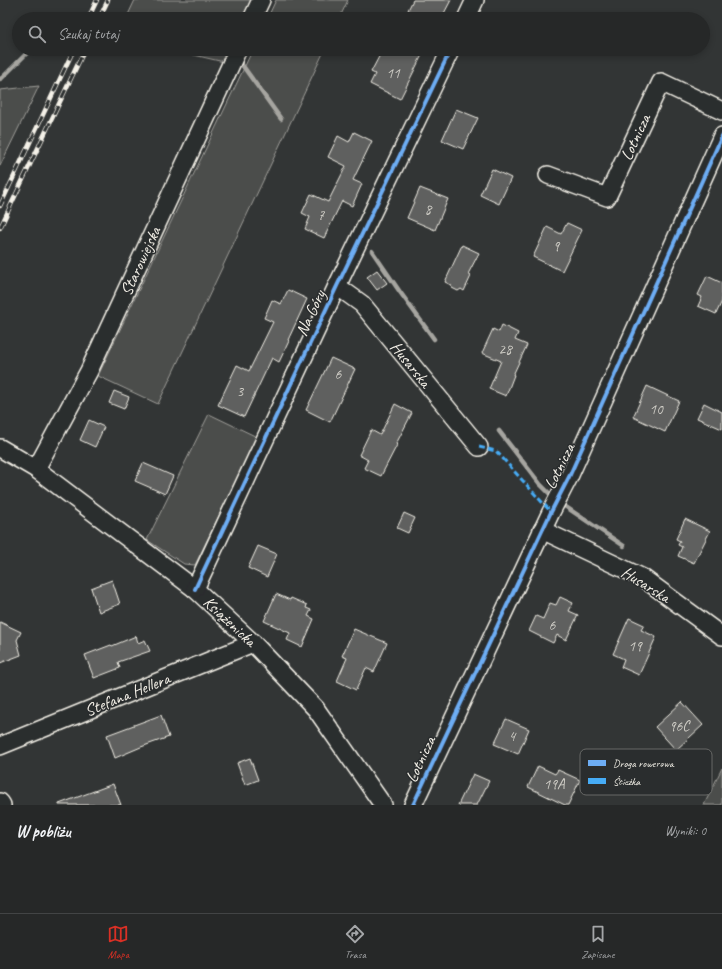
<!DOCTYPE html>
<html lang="pl">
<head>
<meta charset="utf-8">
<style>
	:root { --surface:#262828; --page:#323434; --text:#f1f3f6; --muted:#a4a6a8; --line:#424445; --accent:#d93025 }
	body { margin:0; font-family:Caveat,sans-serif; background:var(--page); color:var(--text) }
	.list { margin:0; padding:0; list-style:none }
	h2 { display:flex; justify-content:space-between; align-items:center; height:52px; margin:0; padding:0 16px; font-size:17px }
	h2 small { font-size:13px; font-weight:400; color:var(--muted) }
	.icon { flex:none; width:22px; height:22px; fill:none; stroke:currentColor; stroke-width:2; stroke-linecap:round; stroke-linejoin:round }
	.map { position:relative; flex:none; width:722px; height:805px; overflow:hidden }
	.search { position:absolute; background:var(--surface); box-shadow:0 2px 6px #0003; left:12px; right:12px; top:12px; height:44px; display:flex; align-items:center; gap:10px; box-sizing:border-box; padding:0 14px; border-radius:22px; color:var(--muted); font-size:15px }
	.sheet { height:108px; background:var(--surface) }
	nav { display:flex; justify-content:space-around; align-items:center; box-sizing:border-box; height:56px; border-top:1px solid var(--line); background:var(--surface); font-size:11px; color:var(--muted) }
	nav a { display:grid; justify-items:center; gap:2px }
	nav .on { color:var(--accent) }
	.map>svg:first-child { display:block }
	.green { fill:#4b4d4c; stroke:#a09f9a }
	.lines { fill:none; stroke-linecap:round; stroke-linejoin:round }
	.stream { stroke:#a6a5a0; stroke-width:4.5 }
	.building { fill:#5f605f; stroke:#f4f1e8 }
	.street-casing { stroke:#f4f1e8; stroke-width:20 }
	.street { stroke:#2a2d2e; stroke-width:17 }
	.rail-casing { stroke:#f4f1e8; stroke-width:4.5 }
	.rail { stroke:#2a2d2e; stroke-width:3; stroke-dasharray:9; stroke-linecap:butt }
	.quiet { stroke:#46acf6; stroke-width:3; stroke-dasharray:6 3; stroke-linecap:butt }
	.cycleway-casing { stroke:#2a2d2e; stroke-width:6 }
	.cycleway { stroke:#6dadf4; stroke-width:4 }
	.labels { text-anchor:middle; stroke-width:3; stroke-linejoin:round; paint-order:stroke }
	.number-label { font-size:15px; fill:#cfcdc6 }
	.street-label { font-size:17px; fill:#f4f1e8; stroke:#2a2d2e }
	.key { fill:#2a2d2e; stroke:#676866; stroke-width:1 }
	.key-label { font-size:11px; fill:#f4f1e8 }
</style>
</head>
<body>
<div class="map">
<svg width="722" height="805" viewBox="0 0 722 805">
	<rect width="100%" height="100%" fill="#323535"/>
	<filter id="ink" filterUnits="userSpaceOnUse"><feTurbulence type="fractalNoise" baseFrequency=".025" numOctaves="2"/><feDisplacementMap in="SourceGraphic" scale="8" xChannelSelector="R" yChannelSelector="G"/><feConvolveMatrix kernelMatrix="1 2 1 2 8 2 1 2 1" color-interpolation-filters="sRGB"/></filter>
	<g filter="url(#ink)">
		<g class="green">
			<path d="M135,0H252L244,19H126Z"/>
			<path d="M276,0H348L339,19H267Z"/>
			<path d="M168,49H230L224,62Z"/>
			<path d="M253,49H325L158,404L98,376Z"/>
			<path d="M39,86L0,166V90Z"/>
			<path d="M209,414L257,437L195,565L184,564L147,540Z"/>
			<path d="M722,768V805H704Z"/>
		</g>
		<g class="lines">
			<g class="stream">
				<path d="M207,49L223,52"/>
				<path d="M240,62L281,119"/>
				<path d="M0,79L2,78L31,49"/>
				<path d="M372,251L400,292L434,339"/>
				<path d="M499,431L540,484L553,497"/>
				<path d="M566,507L624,546"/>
			</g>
		</g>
		<g class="building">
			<path d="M413,0H451L441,19H426L408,10Z"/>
			<path d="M383,49H425L400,99L370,84L375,74L371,72Z"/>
			<path d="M456,109L478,118L463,149L442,140Z"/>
			<path d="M354,132L372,141L353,180L362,184L352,206L342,201L324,238L305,229L310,217L302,213L311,194L328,202L346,166L328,157L338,136L349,142Z"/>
			<path d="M492,169L511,178L499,204L480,195Z"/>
			<path d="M420,188L448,199L435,230L407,218Z"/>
			<path d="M567,223L582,230L562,271L533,257L547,227L561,234Z"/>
			<path d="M462,245L479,253L468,274L471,276L464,291L461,289L458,291L452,288L451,285L445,282Z"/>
			<path d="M377,270L387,283L377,290L367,277Z"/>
			<path d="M707,276L722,283V301L716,314L698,306L702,297L698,295Z"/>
			<path d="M288,290L307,299L288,340L289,341L279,362L272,358L244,417L218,405L237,365L249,371L273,322L264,318L272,300L281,304Z"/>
			<path d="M502,325L518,333L515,340L527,345L513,375H514L506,396L489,389L501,361L482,353L493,329L499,332Z"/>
			<path d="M331,358L355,369L330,422L306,410Z"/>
			<path d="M647,386L679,401L665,432L633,417Z"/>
			<path d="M114,391L129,397L124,409L109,403Z"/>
			<path d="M704,403L722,412V429L697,418Z"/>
			<path d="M395,404L412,413L396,444L397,445L381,476L364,468L368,460L359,455L371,430L380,435Z"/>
			<path d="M89,420L104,427L95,447L80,440Z"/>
			<path d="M143,463L173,476L165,494L135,481Z"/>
			<path d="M404,513L415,518L408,533L397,528Z"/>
			<path d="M685,519L710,531L694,563L678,556L682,547L678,545L680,541L676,539Z"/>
			<path d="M258,546L277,554L267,577L248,568Z"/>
			<path d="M112,580L120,604L99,612L91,588Z"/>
			<path d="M276,594L290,600L291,598L307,605L306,608L311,610L308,616L314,619L302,647L287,640L290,633L264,621Z"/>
			<path d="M560,597L573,603L569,611L578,615L566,640L557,635L553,643L529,631L536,616L543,619L550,603L556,605Z"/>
			<path d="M629,618L644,625L641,630L656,637L639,675L621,667L624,659L613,654Z"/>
			<path d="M0,622L21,632L17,640L21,655L0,663Z"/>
			<path d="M354,629L387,643L374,672L366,668L356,690L337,681L347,658L342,656Z"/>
			<path d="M136,636L138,643L145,640L150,651L118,662L120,668L94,678L85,655L111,645L112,646Z"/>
			<path d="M682,702L703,725L676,750L655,727Z"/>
			<path d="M161,715L169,737L141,747L115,758L107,735Z"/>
			<path d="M506,719L529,729L518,754L494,744Z"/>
			<path d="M250,758L258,780L245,785L237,763Z"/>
			<path d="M538,766L555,774L558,770L580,780L568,805H565L528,787Z"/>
			<path d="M473,774L489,781L477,805H458Z"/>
			<path d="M113,784L121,805H59V804Z"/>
		</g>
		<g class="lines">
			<defs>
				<g id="street">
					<path d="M252,19L261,0"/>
					<path d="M466,19L475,0"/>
					<path d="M548,175L607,197L661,82L722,111"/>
					<path d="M337,286L362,304L479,447"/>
					<path d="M0,448L36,469L195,589L253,643L316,709L383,805"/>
					<path d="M36,469L89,371L238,49"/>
					<path d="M542,530L643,578L722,636"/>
					<path d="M195,589L337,286L451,49"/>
					<path d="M0,746L253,643"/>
					<path d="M0,802L2,805"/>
					<path d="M413,805L551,512L569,477L722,136"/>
				</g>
			</defs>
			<use href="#street" class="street-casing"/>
			<use href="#street" class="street"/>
			<defs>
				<g id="rail">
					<path d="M88,19L97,0"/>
					<path d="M99,19L108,0"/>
					<path d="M0,206L74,49"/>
					<path d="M0,228L85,49"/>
				</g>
			</defs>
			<use href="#rail" class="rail-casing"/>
			<use href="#rail" class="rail"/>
			<path class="quiet" d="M479,447L496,451L551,512"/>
			<defs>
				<g id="cycleway">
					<path d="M195,589L337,286L451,49"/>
					<path d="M413,805L551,512L569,477L722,136"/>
				</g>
			</defs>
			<use href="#cycleway" class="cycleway-casing"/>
			<use href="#cycleway" class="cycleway"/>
		</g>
	</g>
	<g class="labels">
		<g class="number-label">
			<text x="393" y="78">11</text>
			<text x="428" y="214">8</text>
			<text x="321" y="220">7</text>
			<text x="556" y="251">9</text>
			<text x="505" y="354">28</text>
			<text x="338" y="379">6</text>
			<text x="240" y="396">3</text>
			<text x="656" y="414">10</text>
			<text x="552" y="630">6</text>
			<text x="635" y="651">19</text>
			<text x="679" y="731">96C</text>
			<text x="512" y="741">4</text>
			<text x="554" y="789">19A</text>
		</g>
		<g class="street-label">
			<text transform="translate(635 137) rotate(-65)" y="6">Lotnicza</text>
			<text transform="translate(140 261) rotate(-65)" y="6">Starowiejska</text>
			<text transform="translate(310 313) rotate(-65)" y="6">Na Góry</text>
			<text transform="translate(411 364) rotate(51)" y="6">Husarska</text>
			<text transform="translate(559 466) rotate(-64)" y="6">Lotnicza</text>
			<text transform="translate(646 584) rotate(32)" y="6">Husarska</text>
			<text transform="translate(230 621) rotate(43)" y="6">Książenicka</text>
			<text transform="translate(127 694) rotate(-22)" y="6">Stefana Hellera</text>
			<text transform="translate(420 759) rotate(-65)" y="6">Lotnicza</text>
		</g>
	</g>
	<rect x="580" y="749" width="132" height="46" rx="6" class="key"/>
	<rect x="588" y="760" width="18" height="6" fill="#6dadf4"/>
	<rect x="588" y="778" width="18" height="6" fill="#46acf6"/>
	<g class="key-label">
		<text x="613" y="767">Droga rowerowa</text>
		<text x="613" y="785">Ścieżka</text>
	</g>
</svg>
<div class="search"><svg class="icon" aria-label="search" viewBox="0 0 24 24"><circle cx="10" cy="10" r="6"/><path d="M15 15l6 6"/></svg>Szukaj tutaj</div>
</div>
<section class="sheet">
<h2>W pobliżu<small>Wyniki: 0</small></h2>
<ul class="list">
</ul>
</section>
<nav>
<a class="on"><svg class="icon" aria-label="map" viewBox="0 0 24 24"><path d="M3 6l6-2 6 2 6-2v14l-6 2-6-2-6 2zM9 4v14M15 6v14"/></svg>Mapa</a>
<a><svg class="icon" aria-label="directions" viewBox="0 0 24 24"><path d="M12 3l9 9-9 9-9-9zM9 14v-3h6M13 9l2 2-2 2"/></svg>Trasa</a>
<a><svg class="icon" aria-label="saved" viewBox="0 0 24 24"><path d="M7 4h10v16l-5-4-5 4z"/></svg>Zapisane</a>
</nav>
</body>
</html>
